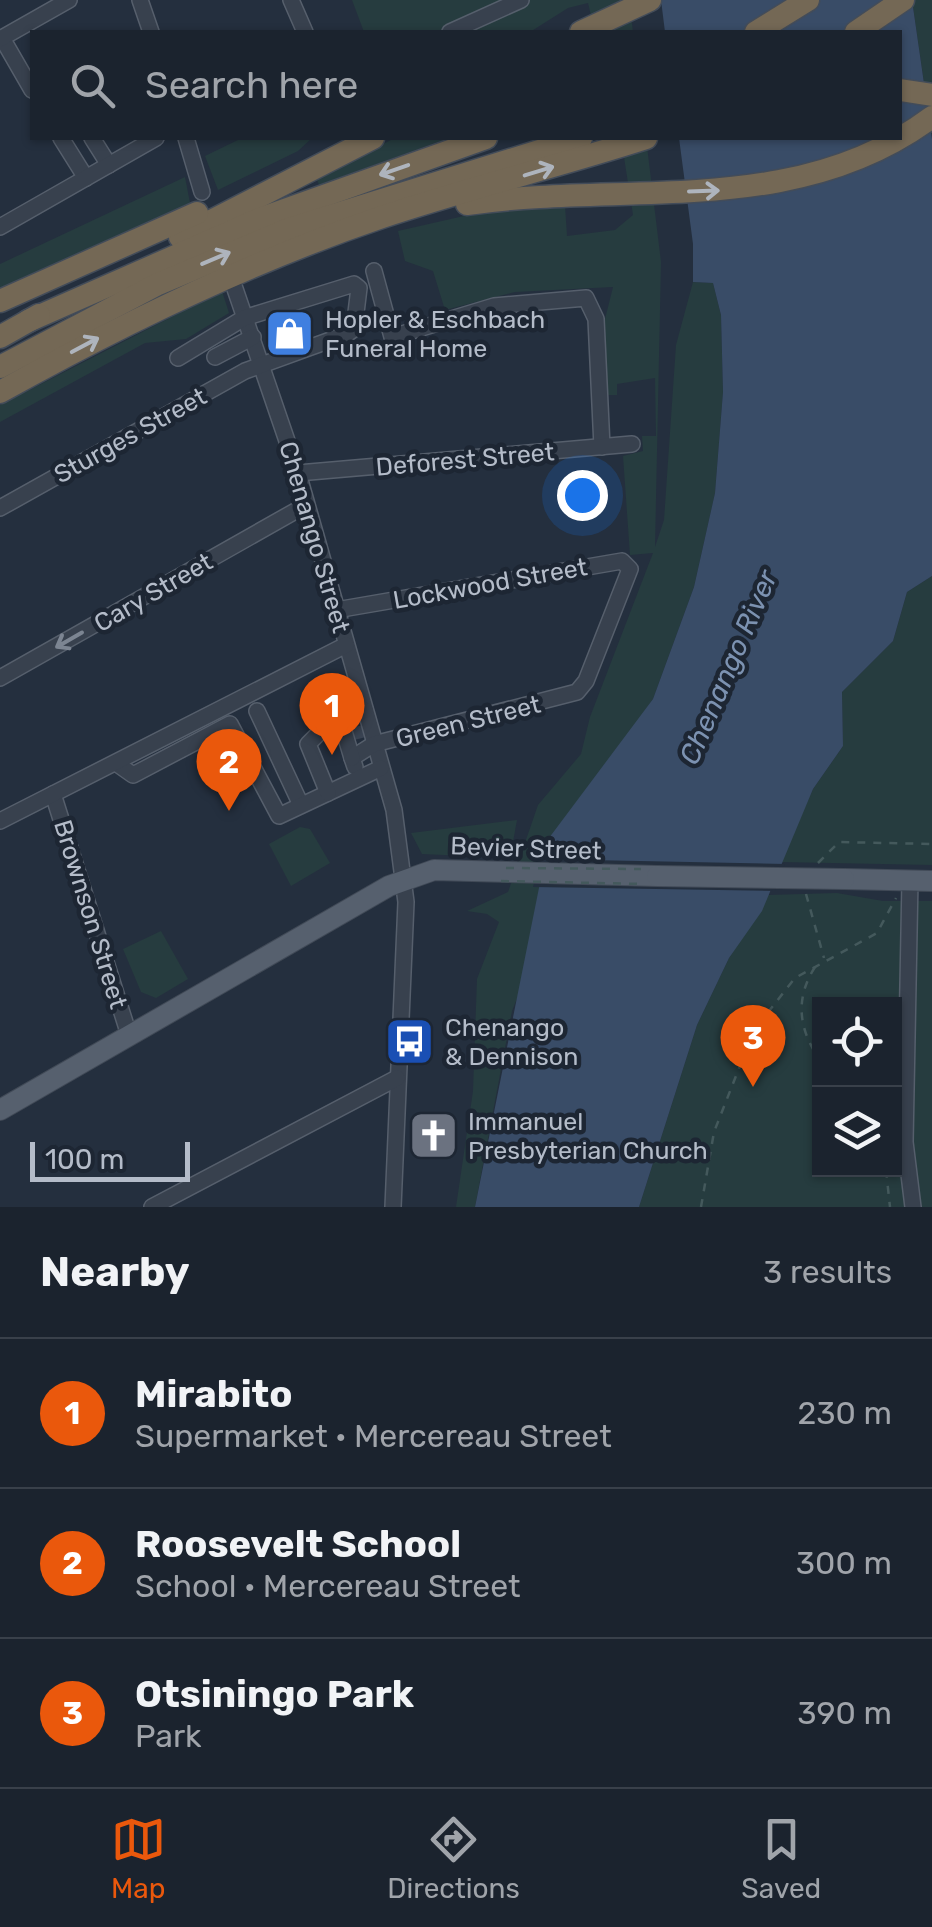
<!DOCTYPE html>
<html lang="en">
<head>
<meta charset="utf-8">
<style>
	:root { --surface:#1b232e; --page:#282f3a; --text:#f1f3f6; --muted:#a0a4aa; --line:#39404a; --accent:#ea580c }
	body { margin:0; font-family:Rubik,sans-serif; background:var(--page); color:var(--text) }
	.controls { position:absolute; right:30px; bottom:30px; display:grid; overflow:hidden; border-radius:0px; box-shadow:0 2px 8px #0004 }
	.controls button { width:90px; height:90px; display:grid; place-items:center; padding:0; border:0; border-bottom:2px solid var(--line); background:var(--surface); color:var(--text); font:50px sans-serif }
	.scale { position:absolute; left:30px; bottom:25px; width:160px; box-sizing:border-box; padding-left:10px; border:5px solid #b4bcc9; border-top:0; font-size:28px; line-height:35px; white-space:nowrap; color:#b4bcc9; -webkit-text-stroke:8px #1d2633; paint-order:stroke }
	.you { position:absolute; left:582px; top:495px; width:35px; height:35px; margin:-25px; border:8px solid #fff; border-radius:50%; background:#1a73e8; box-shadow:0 0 0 15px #1a73e833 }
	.badge { display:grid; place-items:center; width:65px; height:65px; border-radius:50%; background:var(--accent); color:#fff; font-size:32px; font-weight:700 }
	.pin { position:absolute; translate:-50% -82px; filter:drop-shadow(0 2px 5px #0008) }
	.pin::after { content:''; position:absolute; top:52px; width:35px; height:30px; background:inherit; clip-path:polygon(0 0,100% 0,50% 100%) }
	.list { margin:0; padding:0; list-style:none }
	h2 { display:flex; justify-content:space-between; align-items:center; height:130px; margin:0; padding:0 40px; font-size:42px }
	h2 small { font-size:32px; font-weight:400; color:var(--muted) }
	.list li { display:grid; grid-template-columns:65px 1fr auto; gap:30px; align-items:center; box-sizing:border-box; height:150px; padding:0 40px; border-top:2px solid var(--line) }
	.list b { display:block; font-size:38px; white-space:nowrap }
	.list p { margin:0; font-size:32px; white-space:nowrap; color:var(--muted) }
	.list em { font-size:32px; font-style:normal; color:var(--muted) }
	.icon { flex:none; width:55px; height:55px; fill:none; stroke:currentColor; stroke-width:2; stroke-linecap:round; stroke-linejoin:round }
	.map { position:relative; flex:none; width:932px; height:1207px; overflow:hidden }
	.search { position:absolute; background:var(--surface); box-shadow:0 2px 8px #0004; left:30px; right:30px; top:30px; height:110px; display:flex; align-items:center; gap:25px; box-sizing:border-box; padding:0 35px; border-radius:0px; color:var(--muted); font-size:38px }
	.sheet { height:580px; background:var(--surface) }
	nav { display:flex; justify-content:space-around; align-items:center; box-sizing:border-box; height:140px; border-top:2px solid var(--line); background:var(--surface); font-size:28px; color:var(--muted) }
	nav a { display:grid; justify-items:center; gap:5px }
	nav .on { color:var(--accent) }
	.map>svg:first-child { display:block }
	.green { fill:#263c3f; fill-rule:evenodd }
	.water { fill:#394c67 }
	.pier { fill:#242f3e }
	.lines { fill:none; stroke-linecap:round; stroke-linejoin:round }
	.minor-tunnel { stroke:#3a4453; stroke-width:15; stroke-dasharray:15 8; stroke-linecap:butt }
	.minor-casing { stroke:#565f6c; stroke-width:18 }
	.major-casing { stroke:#414a57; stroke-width:22 }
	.highway-casing { stroke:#434c59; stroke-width:25 }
	.path { stroke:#44595c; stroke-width:2.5; stroke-dasharray:8 8; stroke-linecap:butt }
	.minor { stroke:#38414e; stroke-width:15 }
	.major { stroke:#56606e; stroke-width:20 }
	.highway { stroke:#746855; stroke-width:22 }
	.major-bridge-casing { stroke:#414a57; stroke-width:22; stroke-linecap:butt }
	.path-bridge { stroke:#44595c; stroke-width:2.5; stroke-dasharray:8 8; stroke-linecap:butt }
	.major-bridge { stroke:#56606e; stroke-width:20 }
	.oneway { stroke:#aeb4bd }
	.oneway2 { stroke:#7c8592 }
	.labels { text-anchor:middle; stroke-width:9; stroke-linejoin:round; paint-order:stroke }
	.poi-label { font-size:25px; fill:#b4bcc9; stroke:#1d2633; text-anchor:start }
	.street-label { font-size:25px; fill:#b4bcc9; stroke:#1d2633 }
	.water-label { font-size:28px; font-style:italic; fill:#7c92b1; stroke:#1d2633 }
</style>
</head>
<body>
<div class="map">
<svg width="932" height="1207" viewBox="0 0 932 1207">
	<rect width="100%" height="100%" fill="#242f3e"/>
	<g class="green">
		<path d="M352,0H629L633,32H595L588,3L568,8L530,32H364Z"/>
		<path d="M912,0H932V139V138Z"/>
		<path d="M242,138H312L298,151L218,190L205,156Z"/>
		<path d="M395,138H449L319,185L316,177Z"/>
		<path d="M621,138H646L661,262L655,547L664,520L676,345L693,282L713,283L721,315L723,392L715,493L694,587L653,699L616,754L512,1011L475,1207H456L473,1091L477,979L499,922L487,914L467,911L508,892L538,805L581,754L590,717L653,553L630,555L623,456L643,451L642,436H656L655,378L617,384V395H606L605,319L613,287L515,292L445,310L433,271L405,261L398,231L477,213L565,206L567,236L615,230L633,215Z"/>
		<path d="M185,177L190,203L0,288V264Z"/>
		<path d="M222,291L229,313L186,339L145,343L0,422V405Z"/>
		<path d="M932,576V865L780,862L813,789L843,746L842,692L893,641L907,592Z"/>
		<path d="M517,820L510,858L422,854L411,833Z"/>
		<path d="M300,827L310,829L330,863L291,886L269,844Z"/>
		<path d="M837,893L883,901H932V1207H639L697,1025L729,958L768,895ZM820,1004H894V1170H820Z"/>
		<path d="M161,931L188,979L156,998L141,992L123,949Z"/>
	</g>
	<path class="water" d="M661,0H912L932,139V576L907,592L893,641L842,692L843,746L813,789L762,911L729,958L697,1025L639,1207H475L549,838L653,699L694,587L715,493L723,392L721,315L713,283L693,282V244L679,138H900V32H665Z"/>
	<path class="pier" d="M540,859L785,864L775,891L533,887Z"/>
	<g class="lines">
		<path class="minor-tunnel" d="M355,727L358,739"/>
		<defs>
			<g id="minor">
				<path d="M140,0L151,32"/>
				<path d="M291,0L305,32"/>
				<path d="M450,32L521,0"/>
				<path d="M2,38L32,90"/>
				<path d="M0,39L69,0"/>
				<path d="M61,138L86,178"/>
				<path d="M92,138L109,165"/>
				<path d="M186,138L202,192"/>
				<path d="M0,227L156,138"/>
				<path d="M374,271L392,337L494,306L586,298L596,319L602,447"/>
				<path d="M234,286L298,473L394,810L406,902L393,1207"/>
				<path d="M215,357L253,337"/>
				<path d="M298,473L632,444"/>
				<path d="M0,508L245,371L347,334L354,329L359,288L354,284L244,318L178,358"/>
				<path d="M336,610L622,561L630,569L586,681L577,692L374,744L352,758L355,767"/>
				<path d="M0,678L306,505"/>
				<path d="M257,711L301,805"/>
				<path d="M340,718L352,758"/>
				<path d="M116,763L133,775L230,724L279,816L381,768"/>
				<path d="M328,793L308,744L330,722L365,710"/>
				<path d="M53,794L129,1035"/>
				<path d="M0,821L346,645"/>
				<path d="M910,880L905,1142L913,1207"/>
				<path d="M152,1207L397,1078"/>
			</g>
			<g id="major">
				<path d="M844,879L932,881"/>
				<path d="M0,1110L389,886L434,870L657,876"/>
			</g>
			<g id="highway">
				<path d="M581,32L650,0"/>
				<path d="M756,32L808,0"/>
				<path d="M856,32L903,0"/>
				<path d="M900,90L932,95"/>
				<path d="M467,204C625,181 796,219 932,117"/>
				<path d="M180,237L373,138"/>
				<path d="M0,301L197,213"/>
				<path d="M28,321L262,218L486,138"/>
				<path d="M0,337L39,315"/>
				<path d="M0,367L158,284L289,229L581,138"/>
				<path d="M0,392C122,324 249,262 382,217C469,188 559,166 646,138"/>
			</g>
		</defs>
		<use href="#minor" class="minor-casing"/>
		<use href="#major" class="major-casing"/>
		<use href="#highway" class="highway-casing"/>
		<g class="path">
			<path d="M818,863L839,842L932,844"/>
			<path d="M806,894L824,958"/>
			<path d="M815,967C795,998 798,1029 820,1060"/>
			<path d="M886,1170L890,1207"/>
			<path d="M701,1207L714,1132L754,1030L795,978L877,933L896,898"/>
		</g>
		<use href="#minor" class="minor"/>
		<use href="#major" class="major"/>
		<use href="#highway" class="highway"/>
		<defs>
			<path id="major-bridge" d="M657,876L844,879"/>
		</defs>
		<use href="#major-bridge" class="major-bridge-casing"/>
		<g class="path-bridge">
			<path d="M506,868L641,869"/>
			<path d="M501,881L644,884"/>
		</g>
		<use href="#major-bridge" class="major-bridge"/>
	</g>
	<defs><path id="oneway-shaft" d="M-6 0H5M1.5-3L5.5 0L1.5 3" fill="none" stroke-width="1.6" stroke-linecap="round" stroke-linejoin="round" transform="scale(2.5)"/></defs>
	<g class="oneway">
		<use href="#oneway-shaft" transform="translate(394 170) rotate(161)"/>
		<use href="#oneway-shaft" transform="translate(539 171) rotate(-17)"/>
		<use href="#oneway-shaft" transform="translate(704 191) rotate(-2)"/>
		<use href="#oneway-shaft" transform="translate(216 258) rotate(-23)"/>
		<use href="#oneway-shaft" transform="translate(85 345) rotate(-28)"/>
	</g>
	<use class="oneway2" href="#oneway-shaft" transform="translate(69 640) rotate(150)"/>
	<defs>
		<symbol id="shop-square" viewBox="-11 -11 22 22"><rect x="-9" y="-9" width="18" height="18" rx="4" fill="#3f7fe0" stroke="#1d2633"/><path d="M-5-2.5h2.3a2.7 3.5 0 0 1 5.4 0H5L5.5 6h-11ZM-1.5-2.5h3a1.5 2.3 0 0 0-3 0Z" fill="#fff"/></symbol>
		<symbol id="bus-square" viewBox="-11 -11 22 22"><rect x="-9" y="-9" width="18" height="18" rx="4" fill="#1a4fb4" stroke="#1d2633"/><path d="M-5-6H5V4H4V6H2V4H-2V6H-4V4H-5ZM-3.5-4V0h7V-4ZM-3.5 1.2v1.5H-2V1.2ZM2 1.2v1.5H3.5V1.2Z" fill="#fff"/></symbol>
		<symbol id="church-square" viewBox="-11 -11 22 22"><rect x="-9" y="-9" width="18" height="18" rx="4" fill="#6b7280" stroke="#1d2633"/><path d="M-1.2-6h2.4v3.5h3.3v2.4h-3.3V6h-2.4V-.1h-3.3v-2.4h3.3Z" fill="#fff"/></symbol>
	</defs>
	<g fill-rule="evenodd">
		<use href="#shop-square" x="262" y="306" width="55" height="55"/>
		<use href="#bus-square" x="382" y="1014" width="55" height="55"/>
		<use href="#church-square" x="406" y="1108" width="55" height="55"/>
	</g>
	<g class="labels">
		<g class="poi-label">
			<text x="325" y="328">Hopler &amp; Eschbach<tspan x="325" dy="29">Funeral Home</tspan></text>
			<text x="445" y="1036">Chenango<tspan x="445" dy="29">&amp; Dennison</tspan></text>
			<text x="468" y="1130">Immanuel<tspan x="468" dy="29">Presbyterian Church</tspan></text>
		</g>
		<g class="street-label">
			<text transform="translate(130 435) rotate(-29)" y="9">Sturges Street</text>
			<text transform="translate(465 459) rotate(-5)" y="9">Deforest Street</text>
			<text transform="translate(315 537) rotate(74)" y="9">Chenango Street</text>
			<text transform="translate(490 583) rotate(-10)" y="9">Lockwood Street</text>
			<text transform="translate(153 592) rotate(-30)" y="9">Cary Street</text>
			<text transform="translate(468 721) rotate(-14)" y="9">Green Street</text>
			<text transform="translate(526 848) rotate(2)" y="9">Bevier Street</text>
			<text transform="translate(91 914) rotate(73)" y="9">Brownson Street</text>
		</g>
		<g class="water-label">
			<text transform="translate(728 667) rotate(-67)" y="10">Chenango River</text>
		</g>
	</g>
</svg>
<div class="controls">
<button><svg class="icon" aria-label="locate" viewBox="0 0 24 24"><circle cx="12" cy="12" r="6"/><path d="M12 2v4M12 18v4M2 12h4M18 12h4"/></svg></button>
<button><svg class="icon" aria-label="layers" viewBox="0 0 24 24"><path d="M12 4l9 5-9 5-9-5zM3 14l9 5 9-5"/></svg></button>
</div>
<div class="scale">100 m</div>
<div class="you"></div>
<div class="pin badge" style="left:332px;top:755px">1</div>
<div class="pin badge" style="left:229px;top:811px">2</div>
<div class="pin badge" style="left:753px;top:1087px">3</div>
<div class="search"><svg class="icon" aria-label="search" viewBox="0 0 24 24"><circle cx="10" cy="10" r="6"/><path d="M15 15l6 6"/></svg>Search here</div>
</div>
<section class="sheet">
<h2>Nearby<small>3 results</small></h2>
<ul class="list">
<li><span class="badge">1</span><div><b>Mirabito</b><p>Supermarket · Mercereau Street</p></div><em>230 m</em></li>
<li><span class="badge">2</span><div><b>Roosevelt School</b><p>School · Mercereau Street</p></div><em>300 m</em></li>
<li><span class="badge">3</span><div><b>Otsiningo Park</b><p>Park</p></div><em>390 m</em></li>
</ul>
</section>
<nav>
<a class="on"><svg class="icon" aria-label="map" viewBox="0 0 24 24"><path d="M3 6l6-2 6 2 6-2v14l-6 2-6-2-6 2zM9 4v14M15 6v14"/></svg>Map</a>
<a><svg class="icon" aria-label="directions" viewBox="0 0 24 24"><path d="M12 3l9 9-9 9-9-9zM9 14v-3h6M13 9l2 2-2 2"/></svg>Directions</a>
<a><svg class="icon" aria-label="saved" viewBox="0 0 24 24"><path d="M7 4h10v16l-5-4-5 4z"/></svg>Saved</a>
</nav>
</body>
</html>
